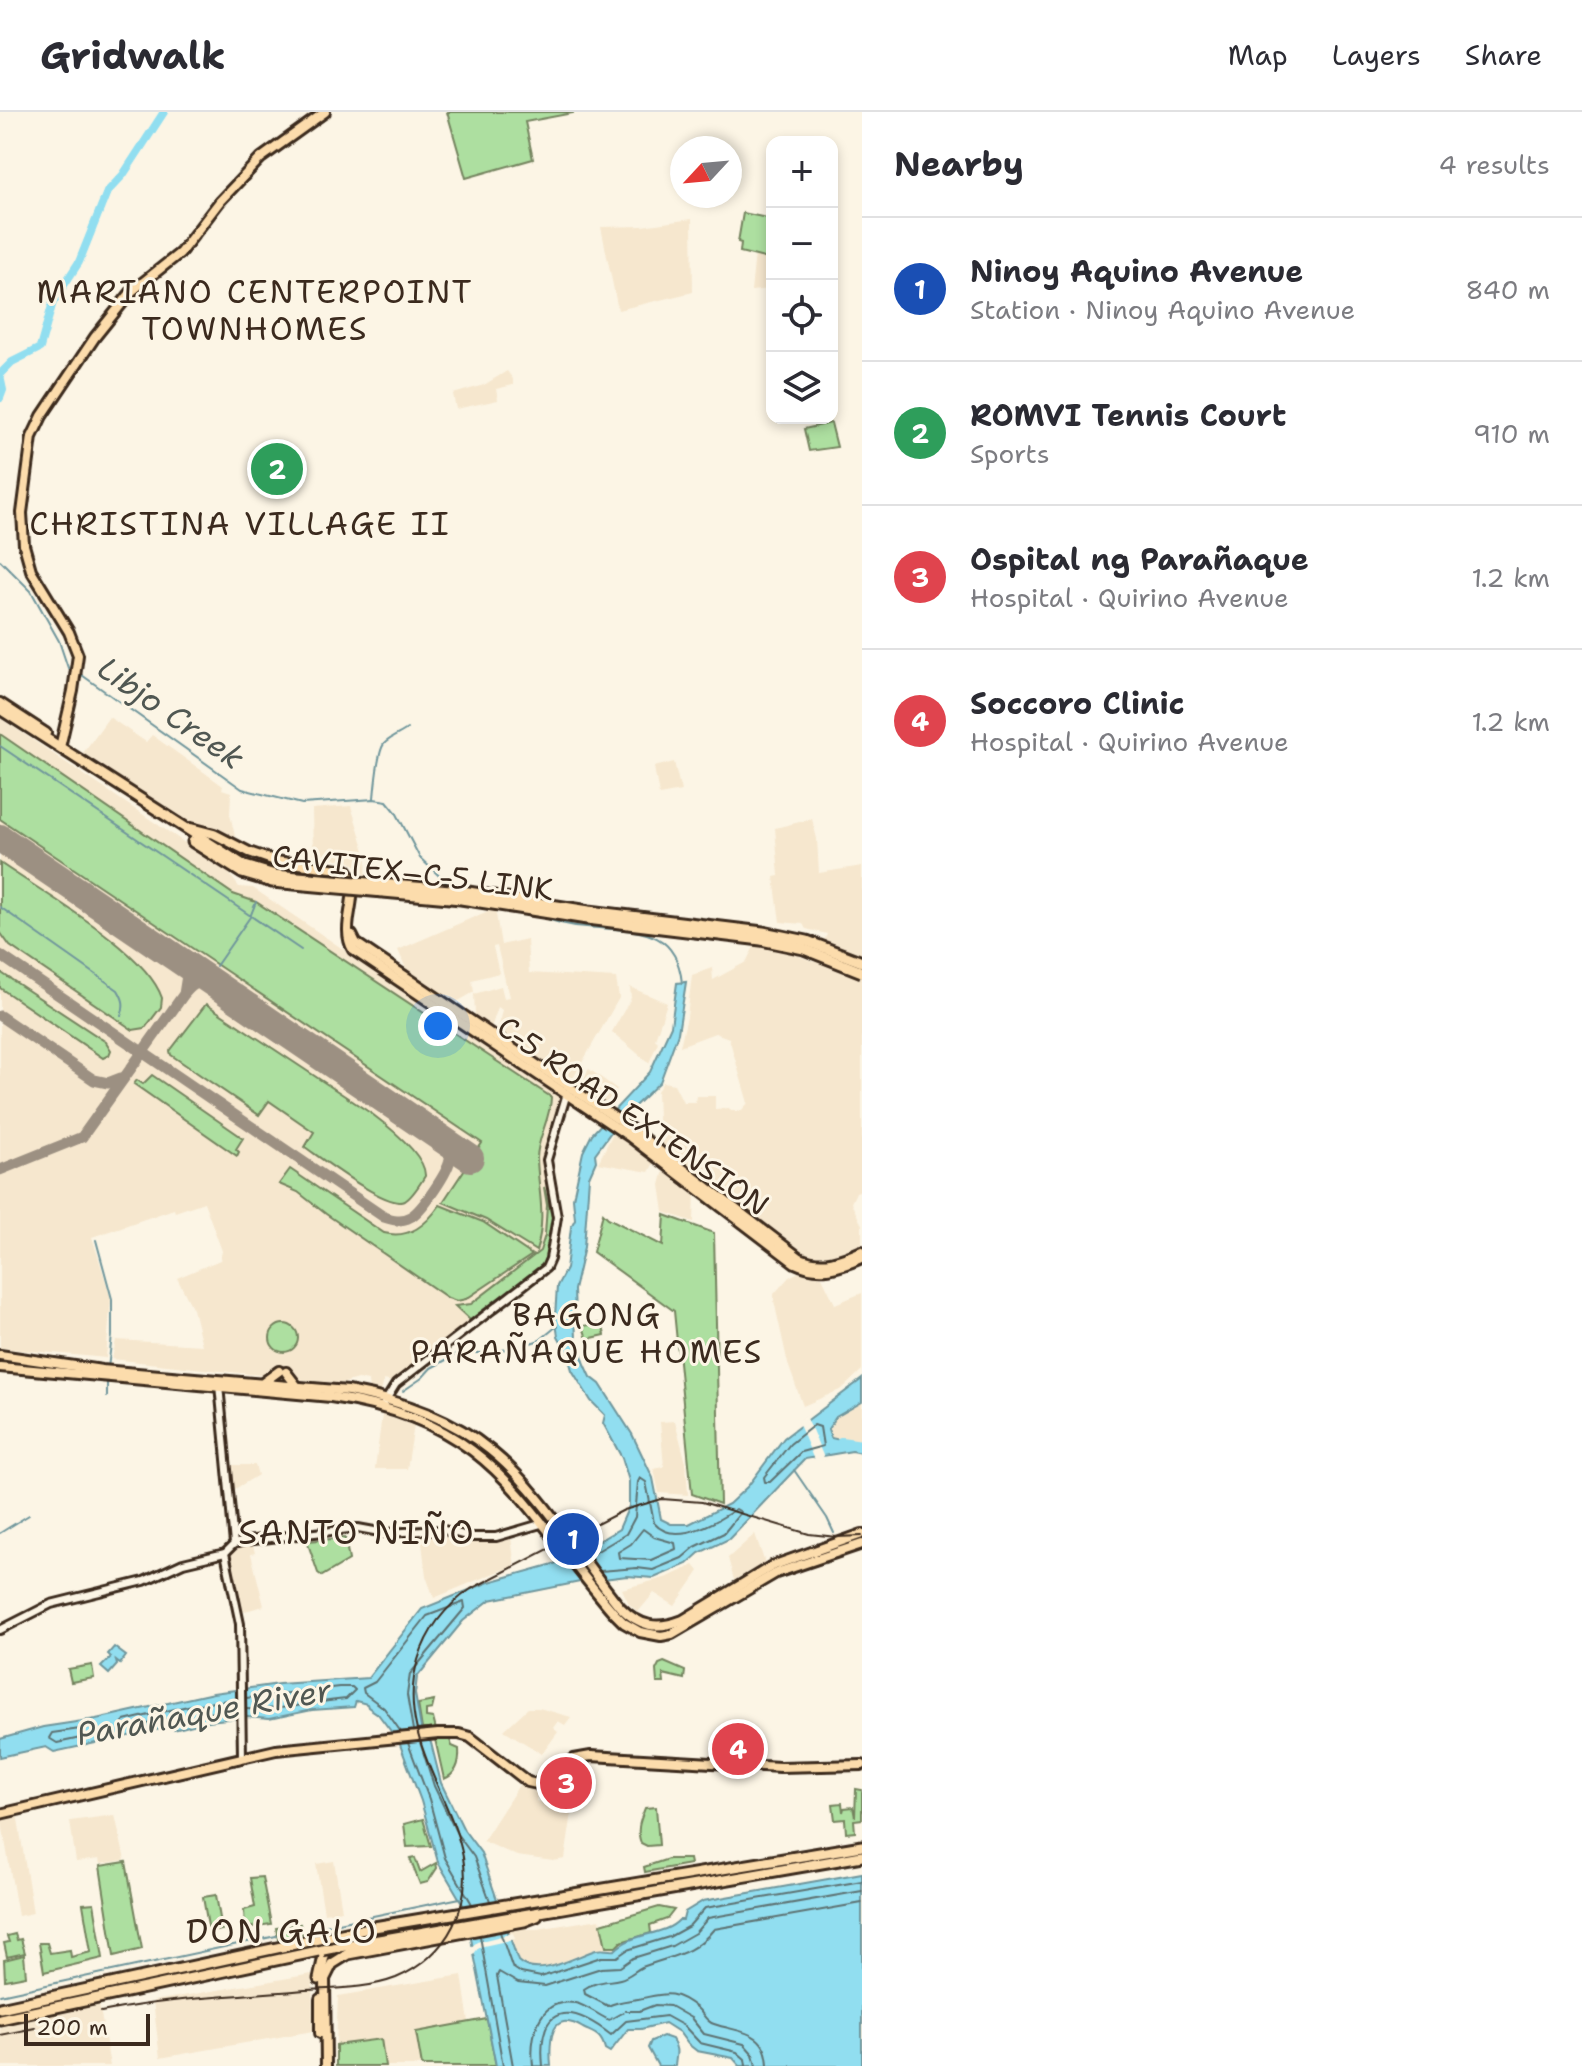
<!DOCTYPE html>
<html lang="en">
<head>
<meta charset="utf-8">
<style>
	:root { --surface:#fff; --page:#f7f7f7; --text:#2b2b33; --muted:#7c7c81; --line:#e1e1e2; --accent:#1a73e8 }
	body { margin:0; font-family:"Shantell Sans",sans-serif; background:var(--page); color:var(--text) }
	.controls { position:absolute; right:24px; top:24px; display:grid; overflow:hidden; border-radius:16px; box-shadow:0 4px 12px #0003 }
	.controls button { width:72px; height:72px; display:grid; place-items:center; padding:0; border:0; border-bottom:2px solid var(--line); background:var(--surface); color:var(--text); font:40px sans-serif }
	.compass { position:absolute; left:670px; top:24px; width:72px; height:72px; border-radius:50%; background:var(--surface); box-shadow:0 4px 12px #0003; rotate:244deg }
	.scale { position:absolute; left:24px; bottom:20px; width:126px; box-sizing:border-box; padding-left:8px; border:4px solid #3b2a1e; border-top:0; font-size:22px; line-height:28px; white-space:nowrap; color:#3b2a1e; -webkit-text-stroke:6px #fcf5e5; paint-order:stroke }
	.you { position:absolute; left:438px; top:914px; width:28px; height:28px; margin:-20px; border:6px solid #fff; border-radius:50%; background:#1a73e8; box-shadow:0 0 0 12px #1a73e833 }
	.badge { display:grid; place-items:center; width:52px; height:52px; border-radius:50%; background:var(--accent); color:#fff; font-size:26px; font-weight:700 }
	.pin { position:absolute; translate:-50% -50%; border:4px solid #fff; box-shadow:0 2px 8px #0006 }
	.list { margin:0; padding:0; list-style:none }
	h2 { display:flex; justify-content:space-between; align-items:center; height:104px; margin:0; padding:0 32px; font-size:34px }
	h2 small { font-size:26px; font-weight:400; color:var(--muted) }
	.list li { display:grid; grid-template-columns:52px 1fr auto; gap:24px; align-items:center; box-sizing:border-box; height:144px; padding:0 32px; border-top:2px solid var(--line) }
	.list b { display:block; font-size:30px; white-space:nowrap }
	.list p { margin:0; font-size:26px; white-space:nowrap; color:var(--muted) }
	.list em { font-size:26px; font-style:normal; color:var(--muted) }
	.icon { flex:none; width:44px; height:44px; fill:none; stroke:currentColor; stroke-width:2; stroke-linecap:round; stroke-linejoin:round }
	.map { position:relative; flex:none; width:862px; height:1954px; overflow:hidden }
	header { display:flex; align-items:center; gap:48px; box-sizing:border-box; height:112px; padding:0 40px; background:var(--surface); border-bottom:2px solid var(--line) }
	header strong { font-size:38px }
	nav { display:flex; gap:44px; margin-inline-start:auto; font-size:28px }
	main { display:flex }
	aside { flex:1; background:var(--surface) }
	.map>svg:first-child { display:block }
	.built { fill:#f6e7ce }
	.green { fill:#addfa0; stroke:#74845f; stroke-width:2 }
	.water { fill:#91def0; stroke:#6f969c; stroke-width:2 }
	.pier { fill:#fcf5e5 }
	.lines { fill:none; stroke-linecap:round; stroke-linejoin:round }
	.shore { stroke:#5d7272; stroke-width:2 }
	.stream { stroke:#6f969c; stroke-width:2 }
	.river { stroke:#91def0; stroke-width:8 }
	.taxiway { stroke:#9c9082; stroke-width:11 }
	.runway { stroke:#9c9082; stroke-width:28 }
	.minor-casing { stroke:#3b2a1e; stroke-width:12 }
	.major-casing { stroke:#3b2a1e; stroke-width:14 }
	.highway-casing { stroke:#3b2a1e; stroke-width:15 }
	.minor { stroke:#fcf5e5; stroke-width:6 }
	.major { stroke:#fcdcac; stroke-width:8 }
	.highway { stroke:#fcdcac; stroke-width:9 }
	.tram { stroke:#3b2a1e; stroke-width:2 }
	.highway-bridge-casing { stroke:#3b2a1e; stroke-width:15; stroke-linecap:butt }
	.highway-bridge { stroke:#fcdcac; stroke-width:9 }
	.labels { text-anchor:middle; stroke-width:6; stroke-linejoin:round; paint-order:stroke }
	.street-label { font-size:30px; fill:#3b2a1e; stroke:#fcf5e5 }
	.neighbourhood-label { font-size:32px; letter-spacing:2px; fill:#3b2a1e; stroke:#fcf5e5 }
	.water-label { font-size:32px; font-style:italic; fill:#505752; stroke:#fcf5e5 }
	.quarter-label { font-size:34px; letter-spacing:2px; fill:#3b2a1e; stroke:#fcf5e5 }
</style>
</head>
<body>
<header>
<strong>Gridwalk</strong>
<nav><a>Map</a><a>Layers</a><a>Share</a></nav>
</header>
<main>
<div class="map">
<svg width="862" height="1954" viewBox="0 0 862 1954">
	<rect width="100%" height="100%" fill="#fcf5e5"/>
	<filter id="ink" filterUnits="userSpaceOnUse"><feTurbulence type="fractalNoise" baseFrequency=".0125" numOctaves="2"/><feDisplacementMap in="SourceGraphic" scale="16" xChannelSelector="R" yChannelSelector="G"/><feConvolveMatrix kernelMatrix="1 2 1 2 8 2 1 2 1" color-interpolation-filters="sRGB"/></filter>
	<g filter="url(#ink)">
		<g class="built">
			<path d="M692,107L693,180L618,198L601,115L642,114Z"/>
			<path d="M755,142L772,148V177L751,179Z"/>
			<path d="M507,259L513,267V273L496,277L498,288L456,297L453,282L484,273Z"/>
			<path d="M109,605L146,630L152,623L201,658L223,674L222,677L231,680L230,702L238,738L224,737L83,641Z"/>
			<path d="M0,606L228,760L239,775L253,776L561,985L542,1049L553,1109L543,1154L392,1270L384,1268L381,1280L369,1278L368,1269L357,1267L341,1272L112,1247L116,1228L202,1233L193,1197L177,1166L220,1148L222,1139L204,1090L175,1100L174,1097L92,1125L111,1186L106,1246L0,1236Z"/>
			<path d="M674,650L681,679L659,683L654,655Z"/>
			<path d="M351,694L367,745L366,765L359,755L349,749L313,743L312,697Z"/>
			<path d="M812,707L817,727L819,761L862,754V1078L856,1080L851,1091L862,1113V1133L841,1143L825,1147L809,1145L798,1140L715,1074L659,1034L657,979L663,970L674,972L683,990H695L696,984H715V997L729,996L731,999H741L748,991L729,926L715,921L680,934L687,905L692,863L712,856L713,868L746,850L755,833L764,831L815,850L827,822L806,817L803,812L780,810L774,765L779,764L775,716Z"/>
			<path d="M495,796L501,833L527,827L529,861L616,866L619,886L571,970L497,920L502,898L498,895L491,916L473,903L475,902L474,882L501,874L504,886L509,885L497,834L493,835L499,861L472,868L474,880L455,891L407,859L398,838Z"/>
			<path d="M630,875L667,891L655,927L658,930L649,951L612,920L631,886Z"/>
			<path d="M589,957L617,977L606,994L577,975Z"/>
			<path d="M614,1019L655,1049L649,1060L598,1051Z"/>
			<path d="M665,1054L695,1077L694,1110L664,1100L660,1073Z"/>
			<path d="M799,1160L822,1165L835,1192L862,1181V1258L842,1277L803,1294L788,1252L774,1189V1182L789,1165Z"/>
			<path d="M862,1290V1333L831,1327L828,1317L830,1312L836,1305Z"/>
			<path d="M382,1303L414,1313L407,1357H375Z"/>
			<path d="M675,1309L686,1351L688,1383L659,1381L654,1357L664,1355L660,1310Z"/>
			<path d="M230,1353H255L258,1363L230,1380Z"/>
			<path d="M445,1422L474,1429L511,1425L515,1455L499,1459L434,1486L426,1464L421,1423Z"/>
			<path d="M755,1422L765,1451L734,1468L728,1446Z"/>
			<path d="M252,1429L255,1441L251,1442L264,1494L241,1500L228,1446L232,1445L231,1438L242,1431Z"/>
			<path d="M694,1453L699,1459L675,1494L654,1481L638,1500L629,1492L622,1477L668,1465Z"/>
			<path d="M528,1596H539L571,1605L565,1613L558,1609L553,1616L558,1620L542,1642L504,1618Z"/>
			<path d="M575,1649L581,1652L575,1689L548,1681L556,1674L551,1668Z"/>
			<path d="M521,1670L537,1681L536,1689L572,1701L565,1747L553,1749L517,1744L483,1729Z"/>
			<path d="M17,1701L33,1801L18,1804L1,1705Z"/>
			<path d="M115,1703L125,1748L100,1752L99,1747L76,1750L70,1709Z"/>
			<path d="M334,1749L342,1798L324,1801L316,1752Z"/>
			<path d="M509,1787L519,1814L531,1818L600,1807L605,1837H599L542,1857L524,1854L518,1849L499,1788Z"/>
			<path d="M312,1862L313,1919L160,1946L153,1889Z"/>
			<path d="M462,1863L469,1910L416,1920L422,1954H385L381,1927L336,1933L338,1884Z"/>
			<path d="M99,1891L110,1954H0V1916L6,1910Z"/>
		</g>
		<g class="green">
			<path d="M447,0H573V1L525,10L533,47L466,66Z"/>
			<path d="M743,101L772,107V148L740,140L741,131L738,130Z"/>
			<path d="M831,311L837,335L809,339L804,317Z"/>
			<path d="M0,622L233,782L256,790L551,985C551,1006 537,1026 537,1046C538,1080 547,1104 536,1139L486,1108L443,1090L482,1031L0,707Z"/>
			<path d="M0,751C43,781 146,838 162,886L161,895L145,916L133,918L10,834L0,820Z"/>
			<path d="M0,860L106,930L111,938L109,943L103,946L0,876Z"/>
			<path d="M206,892L372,1002C388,1014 426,1043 425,1064C420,1072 413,1084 405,1089C388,1098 321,1046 305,1035L314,1020L269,989L259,1003L171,943L170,939Z"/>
			<path d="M152,963L243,1026L236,1037L239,1040L237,1044L134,972L137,968L143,972Z"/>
			<path d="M290,1057L384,1121C410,1127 426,1113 440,1093L483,1110L532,1143L466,1187L457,1189L448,1186L326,1102L298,1080L279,1072Z"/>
			<path d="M544,1075L553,1109L544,1151L470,1208L455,1194L471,1192L540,1139L545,1123L547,1093Z"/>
			<path d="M603,1101L608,1106L663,1134L665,1103L714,1121L720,1392L692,1382L674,1199L593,1140Z"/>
			<path d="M602,1211L605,1223L587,1227L583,1214Z"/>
			<circle cx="284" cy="1226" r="14"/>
			<path d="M345,1426L349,1448L322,1464L318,1461L307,1429Z"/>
			<path d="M664,1550L685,1559L684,1567L663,1562L664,1571H657L656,1558L659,1552Z"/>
			<path d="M92,1553L94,1566L71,1570L68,1557Z"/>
			<path d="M434,1589L432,1597L426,1598V1605L433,1606L436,1618L422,1617L418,1592Z"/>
			<path d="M449,1625L452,1634L459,1637C460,1650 457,1662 444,1667L435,1627Z"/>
			<path d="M856,1677L862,1678V1707L854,1708L855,1720L846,1721L845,1707L835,1708L833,1692L842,1691L843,1700L844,1696L853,1695L855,1705Z"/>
			<path d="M656,1695L659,1733L647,1734L641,1731C636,1718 640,1709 645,1696Z"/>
			<path d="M423,1707L431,1734L407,1735L404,1712Z"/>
			<path d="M415,1746L420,1760L436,1751L437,1756L428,1770L420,1772L410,1747Z"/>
			<path d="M668,1747H689L690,1752L645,1760L644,1755Z"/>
			<path d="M126,1750L142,1837L114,1844L100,1754Z"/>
			<path d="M262,1765L271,1812L245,1816L244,1798L255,1795L250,1766Z"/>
			<path d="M216,1783L222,1818L209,1820L203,1785Z"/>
			<path d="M94,1791L103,1846L44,1860L39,1831H47L50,1841L70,1838L71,1845L91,1840L83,1792Z"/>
			<path d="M659,1795L674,1798L667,1807L650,1813L651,1821L621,1830L616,1835H606L601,1812Z"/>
			<path d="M300,1812L302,1822L278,1827L276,1816Z"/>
			<path d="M15,1822L17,1828L21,1827L25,1841L7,1845L4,1831L9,1830L7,1824Z"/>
			<path d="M24,1843L26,1864L5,1868L4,1848Z"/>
			<path d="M487,1907L496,1954H422L416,1920Z"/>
			<path d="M381,1927L385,1954H336V1933Z"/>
		</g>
		<g class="water">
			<path d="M686,870L678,921L660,970L619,1009L595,1042L596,1049L589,1065L584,1135L574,1178L576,1226L585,1252L591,1265L600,1272L632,1322L642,1343L653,1366L661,1407L671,1412H689L729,1392L748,1374L784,1326L862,1267V1290L836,1305L828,1317L831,1326L862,1333V1341L852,1339L805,1347L729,1427L699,1441L687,1452L654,1466L627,1464L580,1470L490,1488L463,1509L417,1565L415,1582L421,1616L431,1631L441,1671L464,1718L481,1741L518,1849C538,1868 573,1845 596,1838C603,1836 608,1839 615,1838C634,1819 663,1825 679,1808H683L685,1800L703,1789L862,1761V1954H740L733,1946L697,1939L688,1932L679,1920L665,1911L641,1917H628L610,1940L605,1937C601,1922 595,1922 583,1916C550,1896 549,1929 551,1954H496L465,1796L438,1750L421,1689L399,1630L378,1602L368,1595L367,1592L356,1589L354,1595L312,1598L269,1607L247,1605L208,1609L174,1618L170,1615L54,1640L46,1635L0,1645V1627L43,1615L96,1607L213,1581L279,1572L368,1566L422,1497L489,1470L564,1449L619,1417L629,1394V1369L622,1346L603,1311L605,1303L591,1289L572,1258L567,1240L558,1224L555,1205L557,1174L566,1157L571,1115L575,1107L573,1086L583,1040L592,1022L650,960L671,914L677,871Z"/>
			<path d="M114,1535L126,1544L120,1552L116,1549L117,1553L109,1562L101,1555L111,1545L108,1542Z"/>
			<path d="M663,1924L672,1927C679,1938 676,1942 675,1954H658L648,1936L651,1929Z"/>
		</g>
		<g class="pier">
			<path d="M806,1304L825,1348H814L798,1310Z"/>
			<path d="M502,1787L511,1814L467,1821L460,1795Z"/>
			<path d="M513,1821L515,1827L479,1835L471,1846L470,1836L477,1830Z"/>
		</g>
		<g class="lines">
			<g class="shore">
				<path d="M814,1313L820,1315L823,1334L801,1340L770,1370H765L764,1365L790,1332Z"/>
				<path d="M643,1417L654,1425L675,1431L676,1437L651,1448L619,1446L618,1440L631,1432Z"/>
				<path d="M589,1444L626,1422L635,1405L638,1370L640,1366L646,1370L654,1411C675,1435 715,1411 736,1397L741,1400L724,1421L695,1435L682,1446L653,1458L637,1456L600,1459"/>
				<path d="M246,1586L339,1575H352L355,1578L346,1587C312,1590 280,1599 246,1597"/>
				<path d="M236,1587L192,1593L124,1609L121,1613L126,1617L169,1607L195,1606L207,1601L236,1598"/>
				<path d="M94,1615L98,1619L95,1623L57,1631L49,1626L52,1621Z"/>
				<path d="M401,1620L384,1596L364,1581L363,1576L375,1570L427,1504L464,1490L465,1496L410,1562L407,1583L413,1618"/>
				<path d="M420,1630L434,1674L457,1722L474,1745L490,1789"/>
				<path d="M408,1631L429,1687L445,1746L472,1792"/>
				<path d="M500,1820L512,1855L521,1861L541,1865L601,1845H617L627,1838L669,1825L689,1814L705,1796L862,1769"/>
				<path d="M480,1824L503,1954"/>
				<path d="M513,1954L497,1864L499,1860L518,1871L545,1874L601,1856L620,1855L633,1846L672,1834L695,1821L708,1806L862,1779"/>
				<path d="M533,1954C530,1926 537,1885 575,1891C586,1893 598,1903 609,1908L625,1899H639L655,1893L670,1894L691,1906L704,1922L744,1932L753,1942L756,1954"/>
				<path d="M543,1954C537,1892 569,1890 611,1923L626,1909L666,1904L684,1914L700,1931L737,1940L745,1947L746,1954"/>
				<path d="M768,1954C767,1917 740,1921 714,1912C706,1910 703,1901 697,1896C672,1876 664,1882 638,1887C627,1889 618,1889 608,1894L585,1882L584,1877C596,1869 606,1870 620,1867C629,1865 634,1859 642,1855C673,1843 692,1844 714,1817L862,1791"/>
			</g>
			<g class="stream">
				<path d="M0,448L31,479L59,529L68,556L73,558"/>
				<path d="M79,561L242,677L302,692L374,687L387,689L396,700L420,746L449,773"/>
				<path d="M0,634L301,838"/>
				<path d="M374,686C375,675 378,639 384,632C389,626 400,622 407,617"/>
				<path d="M0,795L118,878C124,888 125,893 121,904"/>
				<path d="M538,803C553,810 570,814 587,815C632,820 676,812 682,871"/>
				<path d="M216,854L250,805L256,790"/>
				<path d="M96,1128L112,1187V1224L108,1256"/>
				<path d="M524,1233L540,1228L557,1214"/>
				<path d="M403,1279L422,1266L431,1256L459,1241H490L519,1234"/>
				<path d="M107,1285V1266"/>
				<path d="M794,1358L827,1406L834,1421"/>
				<path d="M0,1421L29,1403"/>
				<path d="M310,1817L460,1786"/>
				<path d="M0,1883L276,1824"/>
			</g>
			<g class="river">
				<path d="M0,262L12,250L40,236L53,190L79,150L107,80L123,63L164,0"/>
				<path d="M0,264L3,278L0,286"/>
				<path d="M841,1329L862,1332"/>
			</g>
			<g class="taxiway">
				<path d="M0,843L384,1105C393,1108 401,1110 410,1105C421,1100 450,1058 450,1046C451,1037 444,1030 437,1024"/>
				<path d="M185,881C194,870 202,867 216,873"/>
				<path d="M0,904L94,968L108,971L121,966"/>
				<path d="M0,1058L82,1025L184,882L187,863L172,843"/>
			</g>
			<path class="runway" d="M0,726L470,1046"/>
			<defs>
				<g id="minor">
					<path d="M219,1273L234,1432"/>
					<path d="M384,1291L396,1272L546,1156L550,1147L557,1105L547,1048L567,981"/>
					<path d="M225,1441L240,1512L242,1644"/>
					<path d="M0,1518L51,1492L144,1469L183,1451L225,1441L234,1432L245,1429L358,1416L385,1421L444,1418L471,1425H496L544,1411"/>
				</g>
				<g id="major">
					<path d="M0,591L46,621"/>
					<path d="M61,631L73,579L78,543L69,520L31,458L24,433L22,401L32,325L42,304L95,225L132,179L180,141L220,89L261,46L325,0"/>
					<path d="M191,716L214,722L249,740L275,749L347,758C363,781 338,813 353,838L630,1025L795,1151C820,1163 838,1156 862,1146"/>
					<path d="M352,823L356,831L623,1011L800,1146C822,1156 842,1148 862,1139"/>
					<path d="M0,1243L102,1258L348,1279C398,1288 450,1305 490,1338C542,1380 578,1443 620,1495C640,1515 657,1518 683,1508L772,1454L862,1422"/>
					<path d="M0,1255L331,1285C494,1309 518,1390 614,1501L624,1511L640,1520L661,1524L672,1522L776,1461L862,1432"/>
					<path d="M286,1260L296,1273"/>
					<path d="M264,1270L279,1259"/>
					<path d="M0,1702L276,1638L438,1622H459L470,1625L528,1670L537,1672L574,1647L591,1644L780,1655L862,1653"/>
					<path d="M325,1866L326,1954"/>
					<path d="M320,1887V1921"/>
				</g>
				<g id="highway">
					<path d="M0,597L245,754"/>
					<path d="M193,730L242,761"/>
					<path d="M333,1836L862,1744"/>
					<path d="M325,1866L332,1852L348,1842L524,1809L537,1804"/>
					<path d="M319,1867L324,1844"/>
					<path d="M0,1896L374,1815L862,1734"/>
					<path d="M0,1907L323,1838"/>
				</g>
			</defs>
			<use href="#minor" class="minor-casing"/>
			<use href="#major" class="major-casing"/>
			<use href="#highway" class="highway-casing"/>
			<use href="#minor" class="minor"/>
			<use href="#major" class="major"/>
			<use href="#highway" class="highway"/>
			<g class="tram">
				<path d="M101,1900C165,1887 229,1884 294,1879C327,1876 365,1878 396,1866C420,1856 441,1838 453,1814C501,1722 387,1648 418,1548C427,1518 446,1494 471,1477L624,1398L662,1387L702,1390L809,1422L837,1425L862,1424"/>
				<path d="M0,1923L35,1916"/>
			</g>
			<defs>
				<g id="highway-bridge">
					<path d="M245,754L275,763L462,779L589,799L763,820L807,829L862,850"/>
					<path d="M242,761L272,770L461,787L587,807L761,828L804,837L862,860"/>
					<path d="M323,1838L333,1836"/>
				</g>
			</defs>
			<use href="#highway-bridge" class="highway-bridge-casing"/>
			<use href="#highway-bridge" class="highway-bridge"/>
		</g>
	</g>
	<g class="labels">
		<g class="street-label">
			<text transform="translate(413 761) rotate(7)" y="10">CAVITEX–C-5 LINK</text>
			<text transform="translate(633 1004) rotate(35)" y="10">C-5 ROAD EXTENSION</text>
		</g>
		<g class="neighbourhood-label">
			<text x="255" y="191">MARIANO CENTERPOINT<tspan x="255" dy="37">TOWNHOMES</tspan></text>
			<text x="240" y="423">CHRISTINA VILLAGE II</text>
			<text x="587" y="1214">BAGONG<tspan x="587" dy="37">PARAÑAQUE HOMES</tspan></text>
		</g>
		<g class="water-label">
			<text transform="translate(171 601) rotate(35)" y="11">Libjo Creek</text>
			<text transform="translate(204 1600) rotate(-10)" y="11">Parañaque River</text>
		</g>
		<g class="quarter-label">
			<text x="357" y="1432">SANTO NIÑO</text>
			<text x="282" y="1831">DON GALO</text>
		</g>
	</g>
</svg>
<div class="controls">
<button>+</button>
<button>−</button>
<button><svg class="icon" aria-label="locate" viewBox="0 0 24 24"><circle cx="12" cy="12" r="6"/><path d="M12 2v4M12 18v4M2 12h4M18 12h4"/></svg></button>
<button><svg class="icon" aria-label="layers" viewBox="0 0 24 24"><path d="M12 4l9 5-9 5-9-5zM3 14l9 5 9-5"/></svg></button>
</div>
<svg class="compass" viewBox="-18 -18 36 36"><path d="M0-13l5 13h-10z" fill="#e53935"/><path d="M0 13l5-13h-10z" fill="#7c7c81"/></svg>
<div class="scale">200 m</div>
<div class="you"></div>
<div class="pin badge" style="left:573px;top:1427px;background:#1a4fb4">1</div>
<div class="pin badge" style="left:277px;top:357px;background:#2e9e5b">2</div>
<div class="pin badge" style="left:566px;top:1671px;background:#e0444e">3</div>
<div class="pin badge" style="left:738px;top:1637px;background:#e0444e">4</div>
</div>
<aside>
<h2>Nearby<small>4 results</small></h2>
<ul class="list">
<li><span class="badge" style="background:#1a4fb4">1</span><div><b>Ninoy Aquino Avenue</b><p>Station · Ninoy Aquino Avenue</p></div><em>840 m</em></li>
<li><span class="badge" style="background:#2e9e5b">2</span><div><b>ROMVI Tennis Court</b><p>Sports</p></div><em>910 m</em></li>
<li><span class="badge" style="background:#e0444e">3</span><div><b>Ospital ng Parañaque</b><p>Hospital · Quirino Avenue</p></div><em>1.2 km</em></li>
<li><span class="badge" style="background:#e0444e">4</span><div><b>Soccoro Clinic</b><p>Hospital · Quirino Avenue</p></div><em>1.2 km</em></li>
</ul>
</aside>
</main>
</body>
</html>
